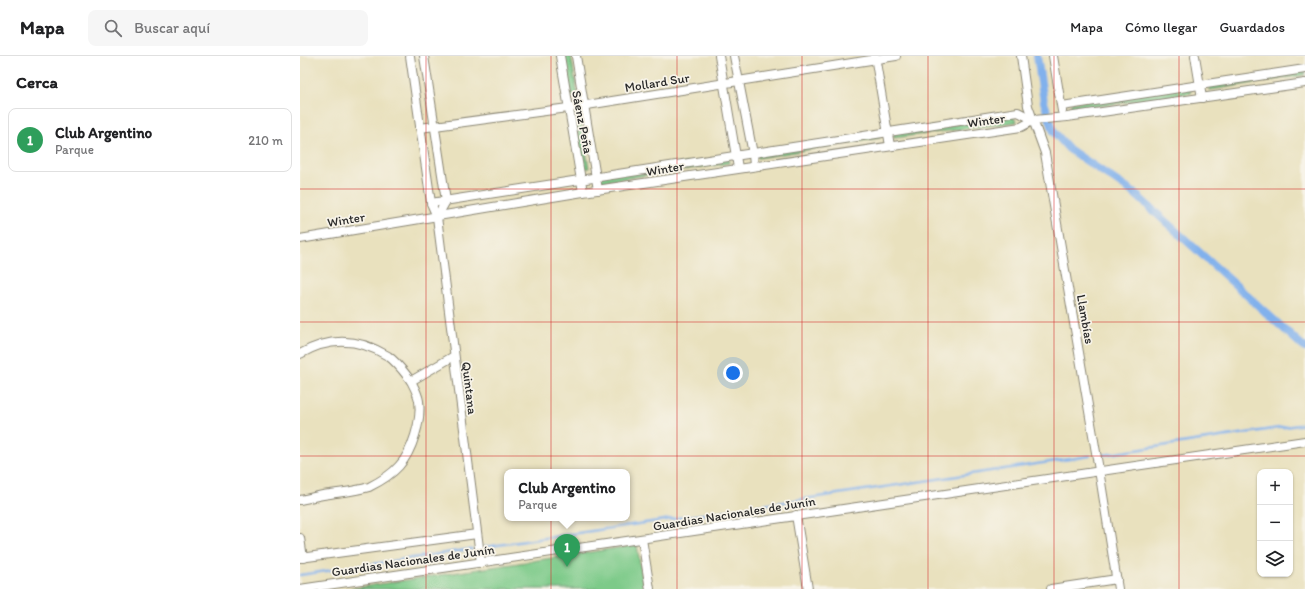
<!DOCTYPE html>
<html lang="es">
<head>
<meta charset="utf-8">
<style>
	:root { --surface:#fff; --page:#f6f6f6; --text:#202124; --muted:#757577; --line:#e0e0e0; --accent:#c8321e }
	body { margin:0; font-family:Itim,sans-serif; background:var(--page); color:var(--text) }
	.controls { position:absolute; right:12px; bottom:12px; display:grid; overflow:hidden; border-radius:8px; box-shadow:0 1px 3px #0004 }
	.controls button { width:36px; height:36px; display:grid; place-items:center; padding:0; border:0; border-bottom:1px solid var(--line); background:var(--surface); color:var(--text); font:20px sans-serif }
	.you { position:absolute; left:433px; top:317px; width:14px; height:14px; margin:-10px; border:3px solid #fff; border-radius:50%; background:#1a73e8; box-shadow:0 0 0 6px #1a73e833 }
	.badge { display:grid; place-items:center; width:26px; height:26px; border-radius:50%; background:var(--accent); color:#fff; font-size:13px; font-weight:700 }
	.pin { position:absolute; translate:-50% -33px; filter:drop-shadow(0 1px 2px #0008) }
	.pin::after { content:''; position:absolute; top:21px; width:14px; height:12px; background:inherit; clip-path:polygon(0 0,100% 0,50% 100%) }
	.popup { position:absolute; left:204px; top:413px; width:126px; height:52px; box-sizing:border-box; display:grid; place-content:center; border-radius:8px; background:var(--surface); filter:drop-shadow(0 1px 3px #0005); font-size:13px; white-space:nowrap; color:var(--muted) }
	.popup b { font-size:15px; color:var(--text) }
	.popup::after { content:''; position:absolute; left:50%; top:100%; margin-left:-8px; border:8px solid transparent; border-top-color:var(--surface) }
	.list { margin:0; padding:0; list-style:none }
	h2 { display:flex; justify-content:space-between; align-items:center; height:52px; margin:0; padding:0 16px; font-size:17px }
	h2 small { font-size:13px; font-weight:400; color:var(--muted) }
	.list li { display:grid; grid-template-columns:26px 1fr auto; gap:12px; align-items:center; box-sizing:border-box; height:64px; margin:0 8px 8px; padding:0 8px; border:1px solid var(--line); border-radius:8px }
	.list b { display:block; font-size:15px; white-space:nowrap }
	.list p { margin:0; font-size:13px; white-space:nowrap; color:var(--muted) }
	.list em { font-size:13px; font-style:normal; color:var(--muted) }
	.icon { flex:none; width:22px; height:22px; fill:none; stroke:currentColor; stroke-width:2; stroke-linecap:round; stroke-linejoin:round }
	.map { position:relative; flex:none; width:1005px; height:533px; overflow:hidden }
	header { display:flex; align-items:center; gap:24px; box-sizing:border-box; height:56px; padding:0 20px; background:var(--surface); border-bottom:1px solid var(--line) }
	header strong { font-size:19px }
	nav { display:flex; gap:22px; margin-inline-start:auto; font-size:14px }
	.search { width:280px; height:36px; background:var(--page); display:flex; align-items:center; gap:10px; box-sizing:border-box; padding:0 14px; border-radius:8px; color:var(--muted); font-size:15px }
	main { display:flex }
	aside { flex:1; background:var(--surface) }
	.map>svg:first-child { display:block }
	.green { fill:#7dca89; stroke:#547a5a }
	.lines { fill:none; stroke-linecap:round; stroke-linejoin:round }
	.stream { stroke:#81b1ec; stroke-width:2.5 }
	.canal { stroke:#81b1ec; stroke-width:8 }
	.street-casing { stroke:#8a8674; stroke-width:10 }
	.street { stroke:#fff; stroke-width:8 }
	.grid { fill:none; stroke:#d62828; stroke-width:1; stroke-opacity:0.55 }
	.labels { text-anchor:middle; stroke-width:3.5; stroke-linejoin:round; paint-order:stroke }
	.street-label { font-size:13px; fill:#2b2b2b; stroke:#f7f3e8 }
</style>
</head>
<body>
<header>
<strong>Mapa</strong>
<div class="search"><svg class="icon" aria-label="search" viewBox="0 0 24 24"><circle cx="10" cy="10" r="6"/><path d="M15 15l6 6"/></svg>Buscar aquí</div>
<nav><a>Mapa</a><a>Cómo llegar</a><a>Guardados</a></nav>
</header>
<main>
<aside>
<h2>Cerca<small></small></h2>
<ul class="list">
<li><span class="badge" style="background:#2e9e5b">1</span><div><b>Club Argentino</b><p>Parque</p></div><em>210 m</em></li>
</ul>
</aside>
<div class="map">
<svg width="1005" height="533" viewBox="0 0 1005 533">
	<rect width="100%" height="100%" fill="#f7f3e8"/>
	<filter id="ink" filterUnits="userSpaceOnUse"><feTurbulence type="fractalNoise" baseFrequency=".025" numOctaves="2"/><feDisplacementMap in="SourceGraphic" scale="8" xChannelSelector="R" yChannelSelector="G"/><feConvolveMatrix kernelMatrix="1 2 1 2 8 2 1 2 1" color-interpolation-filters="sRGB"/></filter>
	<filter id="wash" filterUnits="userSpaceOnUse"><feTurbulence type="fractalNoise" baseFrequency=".012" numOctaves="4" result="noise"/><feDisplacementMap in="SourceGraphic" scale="16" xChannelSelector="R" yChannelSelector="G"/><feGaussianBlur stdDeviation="0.9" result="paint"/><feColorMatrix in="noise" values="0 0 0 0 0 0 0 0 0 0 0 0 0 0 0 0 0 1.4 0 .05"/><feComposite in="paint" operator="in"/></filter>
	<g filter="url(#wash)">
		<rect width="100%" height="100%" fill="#e9e1be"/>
		<g class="green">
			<path d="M265,0H271L278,40L271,41Z"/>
			<path d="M1005,13V19L910,34L909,28Z"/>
			<path d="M890,30L891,37L772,54L771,47Z"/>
			<path d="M279,55L289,112L284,113L274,56Z"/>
			<path d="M713,61L717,66L594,82L593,76Z"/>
			<path d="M579,78L580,82L458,102L457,98Z"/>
			<path d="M428,101L429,107L301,126L300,120Z"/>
			<path d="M337,489L344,533H48Z"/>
		</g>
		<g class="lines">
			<g class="stream">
				<path d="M803,399L1005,368"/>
				<path d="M185,491L790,400"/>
				<path d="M0,519L172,493"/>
			</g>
			<path class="canal" d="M737,0L744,46L754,76L769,93L834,137L1005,292"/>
		</g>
	</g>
	<g filter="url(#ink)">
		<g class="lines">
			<defs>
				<g id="street">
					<path d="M110,0L131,147L137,161L181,507"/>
					<path d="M124,0L146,145L137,161"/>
					<path d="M260,0L283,136"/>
					<path d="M276,0L298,134"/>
					<path d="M419,0L438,112"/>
					<path d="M434,0L453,98L454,110"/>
					<path d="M575,0L590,90"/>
					<path d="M721,0L728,50L745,97L799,414L818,533"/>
					<path d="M753,0L762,55"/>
					<path d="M895,0L902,42"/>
					<path d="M762,50L1005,13"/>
					<path d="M120,72L268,52L596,0"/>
					<path d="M131,147L718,56L734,64"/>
					<path d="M0,183L283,136L721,71L734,64L767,61L1005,27"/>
					<path d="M0,298C29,281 59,282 88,300C97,306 104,316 111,325L154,300"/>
					<path d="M0,444C10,442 20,439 30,438C43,436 56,435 69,431C79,426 91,419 99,410C112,396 122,364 119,345C118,338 114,331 111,325"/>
					<path d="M496,459L508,533"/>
					<path d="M0,482L3,502"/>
					<path d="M342,483L350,533"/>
					<path d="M0,502L177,478"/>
					<path d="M0,533C335,486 670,432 1005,385"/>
					<path d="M751,533L817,523"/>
				</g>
			</defs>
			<use href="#street" class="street-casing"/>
			<use href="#street" class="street"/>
		</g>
	</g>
	<path class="grid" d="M126,0V533M251,0V533M377,0V533M502,0V533M628,0V533M754,0V533M879,0V533M0,133H1005M0,266H1005M0,400H1005"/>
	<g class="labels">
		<g class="street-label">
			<text transform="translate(357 26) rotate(-9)" y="5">Mollard Sur</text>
			<text transform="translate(686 64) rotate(-8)" y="5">Winter</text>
			<text transform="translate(283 66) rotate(79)" y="5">Sáenz Peña</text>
			<text transform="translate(365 112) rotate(-9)" y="5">Winter</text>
			<text transform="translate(46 163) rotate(-9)" y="5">Winter</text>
			<text transform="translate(786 263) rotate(80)" y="5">Llambías</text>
			<text transform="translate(170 332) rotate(83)" y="5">Quintana</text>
			<text transform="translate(434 457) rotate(-9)" y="5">Guardias Nacionales de Junín</text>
			<text transform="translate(113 504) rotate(-8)" y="5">Guardias Nacionales de Junín</text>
		</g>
	</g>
</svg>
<div class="controls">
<button>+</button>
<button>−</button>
<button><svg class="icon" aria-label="layers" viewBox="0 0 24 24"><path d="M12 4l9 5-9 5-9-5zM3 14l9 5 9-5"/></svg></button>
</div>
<div class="you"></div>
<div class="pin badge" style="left:267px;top:511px;background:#2e9e5b">1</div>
<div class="popup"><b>Club Argentino</b>Parque</div>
</div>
</main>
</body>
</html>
